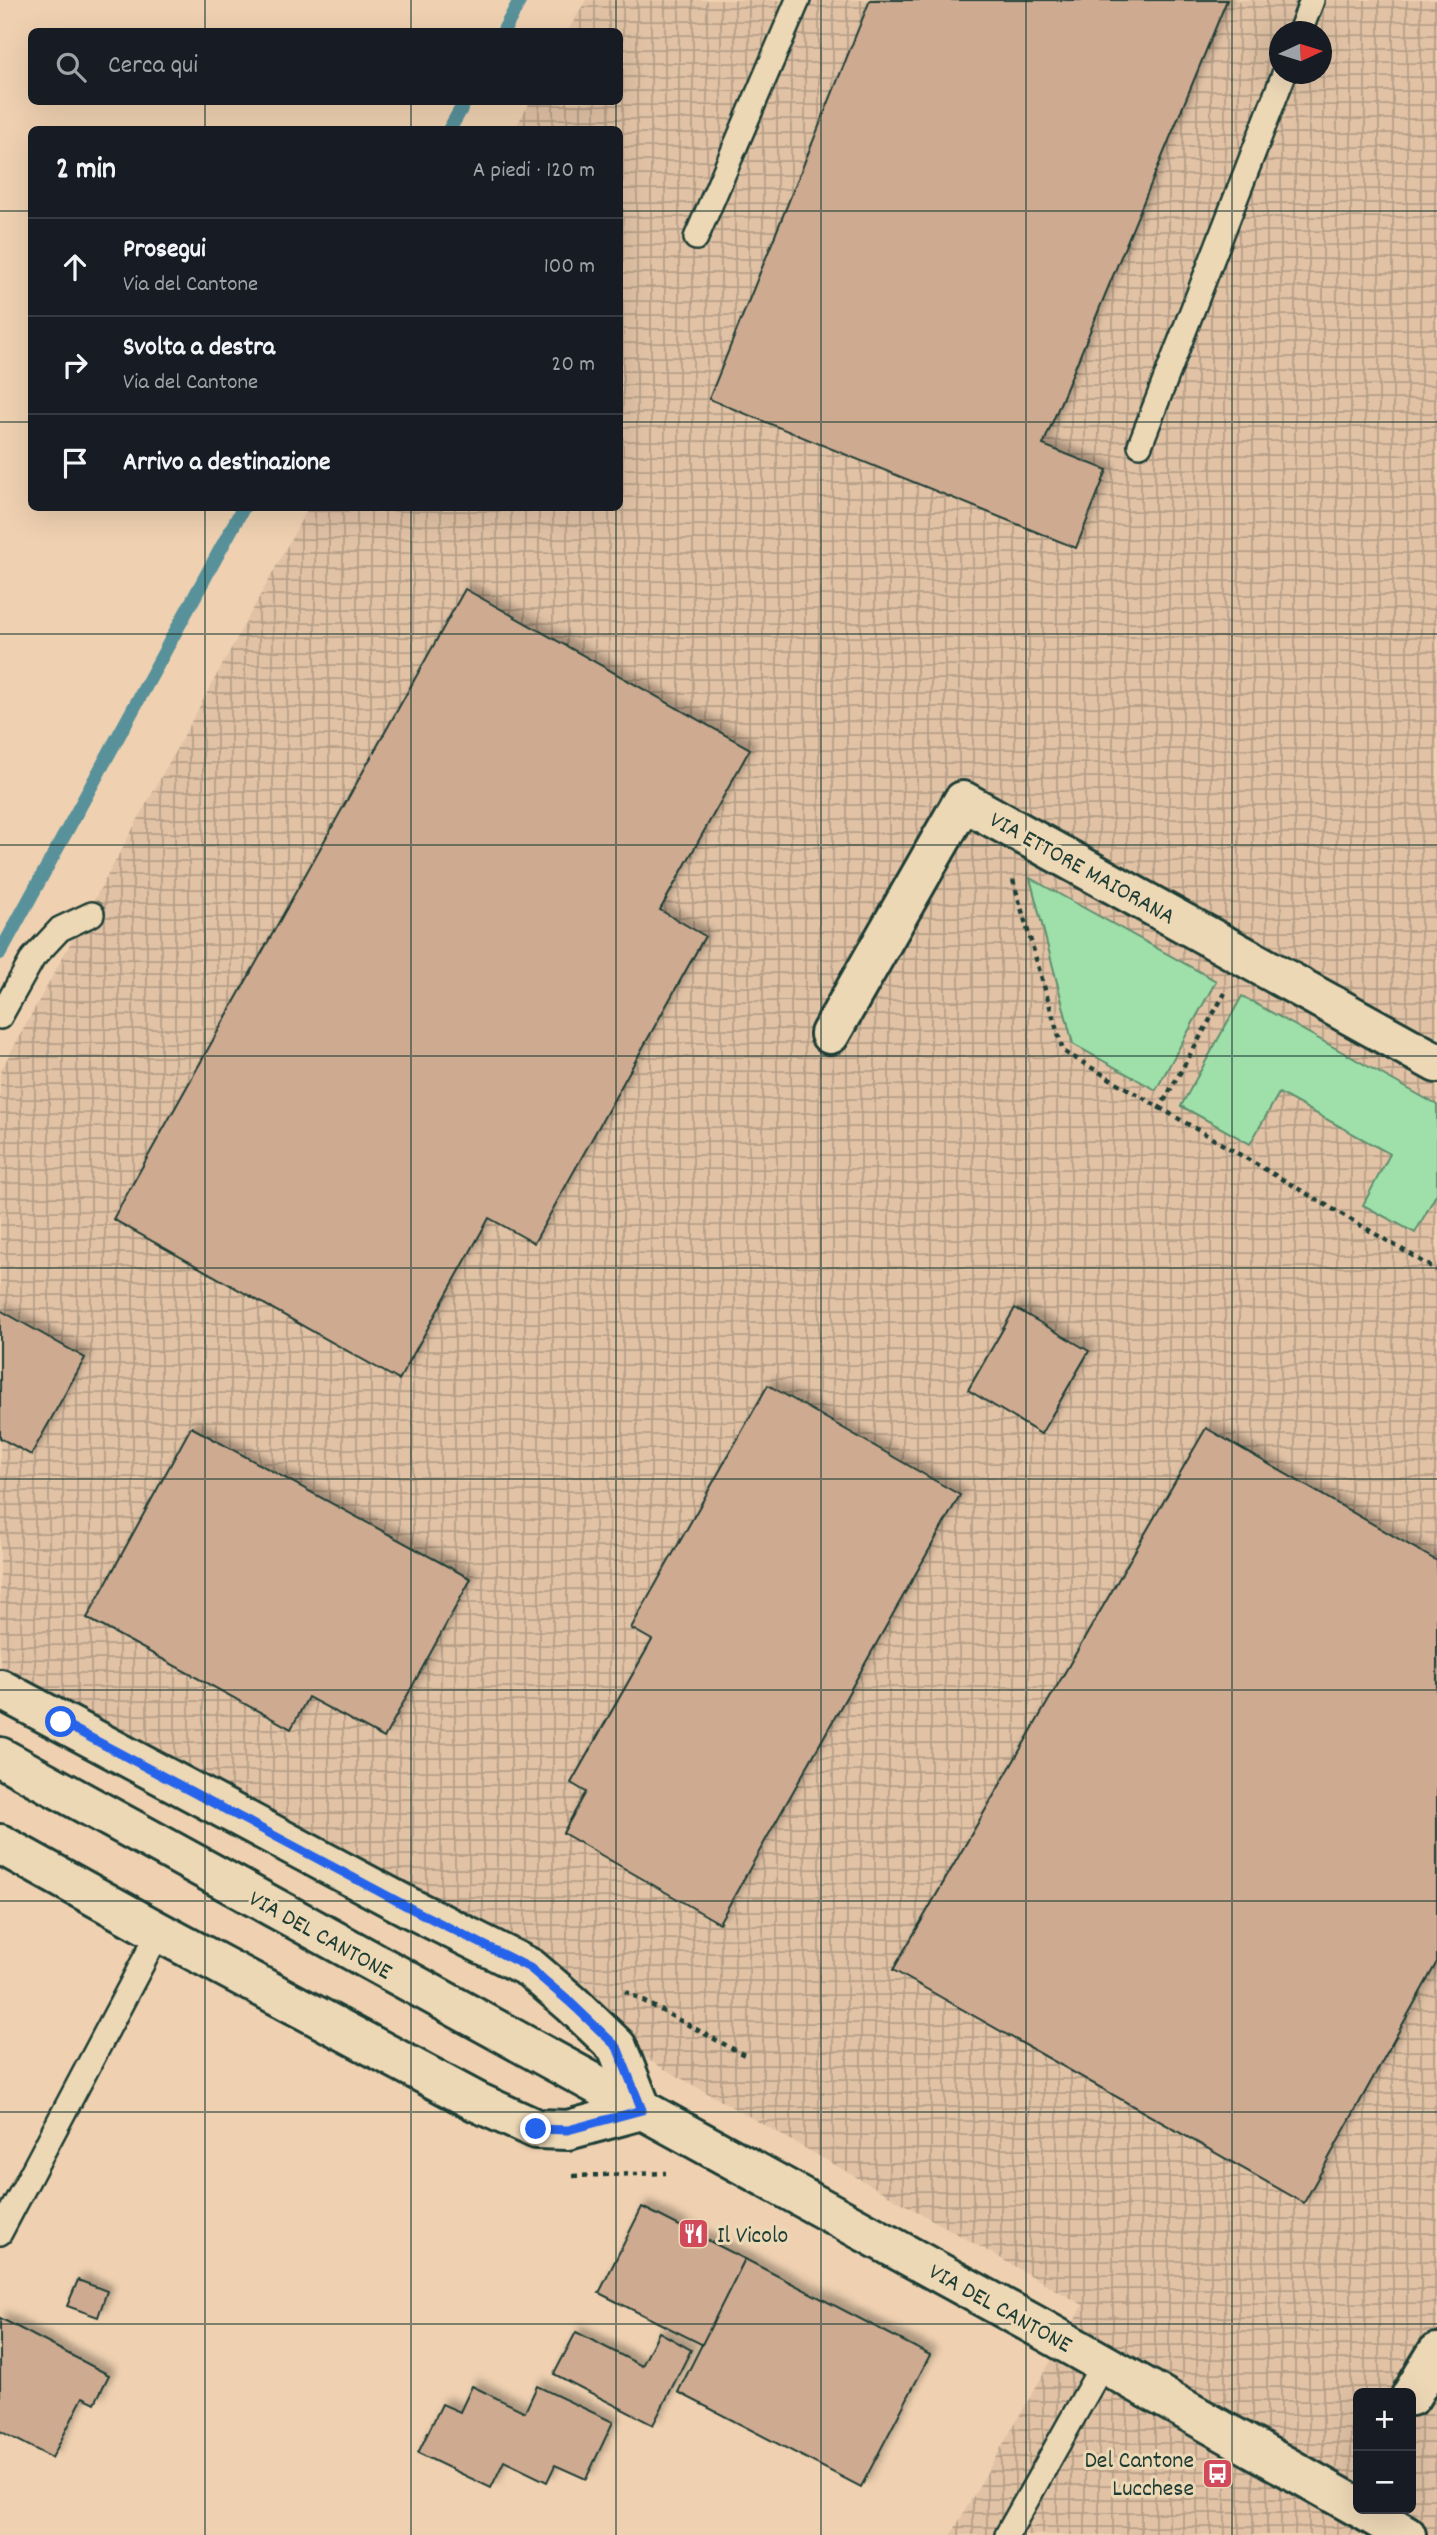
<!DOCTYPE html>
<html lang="it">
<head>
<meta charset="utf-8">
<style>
	:root { --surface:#171b24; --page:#20242c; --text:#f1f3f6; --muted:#9ea1a6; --line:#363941 }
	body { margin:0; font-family:Dekko,sans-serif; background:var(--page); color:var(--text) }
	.controls { position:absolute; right:21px; bottom:21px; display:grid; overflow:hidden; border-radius:10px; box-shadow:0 7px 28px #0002 }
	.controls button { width:63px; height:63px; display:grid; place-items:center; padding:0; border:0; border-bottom:2px solid var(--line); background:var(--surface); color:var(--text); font:35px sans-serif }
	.compass { position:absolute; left:1269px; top:21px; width:63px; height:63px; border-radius:50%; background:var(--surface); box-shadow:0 7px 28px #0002; rotate:86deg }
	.stop { position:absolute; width:21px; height:21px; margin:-16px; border:5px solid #2563eb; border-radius:50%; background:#fff }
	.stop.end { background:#2563eb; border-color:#fff; box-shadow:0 2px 7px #0008 }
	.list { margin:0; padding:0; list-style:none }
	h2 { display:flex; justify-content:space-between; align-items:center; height:91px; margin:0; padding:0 28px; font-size:30px }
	h2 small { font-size:23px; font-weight:400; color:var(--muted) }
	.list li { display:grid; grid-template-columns:46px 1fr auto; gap:21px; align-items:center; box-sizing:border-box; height:98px; padding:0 28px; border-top:2px solid var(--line) }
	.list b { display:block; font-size:26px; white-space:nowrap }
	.list p { margin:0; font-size:23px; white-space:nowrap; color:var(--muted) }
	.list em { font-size:23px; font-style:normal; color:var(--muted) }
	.icon { flex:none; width:38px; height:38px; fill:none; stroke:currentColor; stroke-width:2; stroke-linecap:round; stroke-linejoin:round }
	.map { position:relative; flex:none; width:1437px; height:2535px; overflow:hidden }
	.search { position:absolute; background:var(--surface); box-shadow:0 7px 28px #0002; left:28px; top:28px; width:595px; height:77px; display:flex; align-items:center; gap:18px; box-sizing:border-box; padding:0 24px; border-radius:10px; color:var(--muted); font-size:26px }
	.panel { position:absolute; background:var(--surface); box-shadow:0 7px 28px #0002; left:28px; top:126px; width:595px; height:385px; border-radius:10px }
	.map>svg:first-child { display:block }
	.industrial { fill:url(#industrial-grid); fill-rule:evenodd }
	.green { fill:#9fe0aa; stroke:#5f8e6f; stroke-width:2 }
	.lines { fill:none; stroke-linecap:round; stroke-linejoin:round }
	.stream { stroke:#58919a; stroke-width:14 }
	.building { fill:#ceaa91; stroke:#1f3d34; stroke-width:2; filter:url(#shadow) }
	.service-casing { stroke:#1f3d34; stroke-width:28 }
	.minor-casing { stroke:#1f3d34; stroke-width:44 }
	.tertiary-casing { stroke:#1f3d34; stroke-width:44 }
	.path { stroke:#1f3d34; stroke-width:4.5; stroke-dasharray:5 5; stroke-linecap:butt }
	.service { stroke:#edd8b6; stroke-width:23 }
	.minor { stroke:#edd8b6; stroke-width:38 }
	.tertiary { stroke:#edd8b6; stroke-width:38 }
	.route { stroke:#2563eb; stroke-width:9 }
	.grid { fill:none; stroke:#1f3d34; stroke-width:2; stroke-opacity:0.55 }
	.labels { text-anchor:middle; stroke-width:6; stroke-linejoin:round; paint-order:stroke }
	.street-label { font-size:24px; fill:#1f3d34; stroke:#edd8b6 }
	.poi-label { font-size:24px; fill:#1f3d34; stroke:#edd8b6; text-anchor:start }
</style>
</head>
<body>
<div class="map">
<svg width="1437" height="2535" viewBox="0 0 1437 2535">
	<defs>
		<pattern id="industrial-grid" width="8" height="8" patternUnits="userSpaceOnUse" patternTransform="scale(1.75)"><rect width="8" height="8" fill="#e1c2a5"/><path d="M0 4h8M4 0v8" fill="none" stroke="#b69f87"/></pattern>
		<filter id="shadow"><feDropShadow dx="6" dy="-6" stdDeviation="3.5" flood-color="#0004"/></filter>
	</defs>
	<rect width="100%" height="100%" fill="#efd1b1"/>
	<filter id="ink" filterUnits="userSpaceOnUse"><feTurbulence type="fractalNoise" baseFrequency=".0143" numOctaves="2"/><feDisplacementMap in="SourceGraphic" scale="14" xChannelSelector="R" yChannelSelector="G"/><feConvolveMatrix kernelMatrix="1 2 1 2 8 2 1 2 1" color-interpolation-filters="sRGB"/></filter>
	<g filter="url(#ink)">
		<path class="industrial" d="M586,0H1437V2535H951L1083,2305L0,1694V1072L308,508H620V130L515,129L530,102H620V32L568,31ZM1280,32H1322V74H1280ZM1358,2393H1411V2509H1358Z"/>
		<g class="green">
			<path d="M1030,878L1216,981L1156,1090L1073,1044Z"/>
			<path d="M1242,996L1437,1105V1193L1415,1233L1363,1205L1390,1154L1279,1093L1250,1144L1181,1106Z"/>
		</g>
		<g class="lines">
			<g class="stream">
				<path d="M503,32L520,0"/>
				<path d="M449,130L465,102"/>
				<path d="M0,953L243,508"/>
			</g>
		</g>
		<g class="building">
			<path d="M870,0H1227L1043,445L1107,470L1076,548L709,399Z"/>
			<path d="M465,589L750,749L660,910L705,936L534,1243L489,1218L399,1380L113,1219Z"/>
			<path d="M1015,1308L1089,1351L1041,1434L968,1390Z"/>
			<path d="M0,1310L85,1358L31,1455L0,1438Z"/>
			<path d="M768,1385L960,1495L719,1923L563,1833L586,1792L571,1783L652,1640L631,1628Z"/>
			<path d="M191,1427L471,1579L384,1738L308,1697L291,1729L87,1618Z"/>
			<path d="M1206,1428L1437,1561V1962L1304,2203L893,1970Z"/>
			<path d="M642,2207L745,2259L703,2345L599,2293Z"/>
			<path d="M745,2259L930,2355L861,2487L678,2392Z"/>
			<path d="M78,2280L107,2291L98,2317L67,2306Z"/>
			<path d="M0,2318L109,2375L95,2403L83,2397L52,2458L0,2431Z"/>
			<path d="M576,2332L642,2366L659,2332L691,2350L653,2425L554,2374Z"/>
			<path d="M472,2386L525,2412L537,2386L613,2422L586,2479L555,2465L547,2482L504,2461L491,2488L418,2453L442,2404L460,2412Z"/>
		</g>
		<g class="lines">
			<defs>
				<g id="service">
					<path d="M1300,32L1312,0"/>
					<path d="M696,238L798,0"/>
					<path d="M1140,445L1284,74"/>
					<path d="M0,1017L33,958L60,929L92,914"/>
					<path d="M0,2233L159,1932"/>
					<path d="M1007,2535L1103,2364"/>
				</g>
				<g id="minor">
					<path d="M830,1034L963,801L1437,1063"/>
					<path d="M0,1689L412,1909L530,1968L572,2004L617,2047L642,2110L568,2130L536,2129L477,2102L159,1932L0,1844"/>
					<path d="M1411,2396L1437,2353"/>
				</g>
				<g id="tertiary">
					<path d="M0,1757L1040,2328L1358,2507"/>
					<path d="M1362,2509L1406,2535"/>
				</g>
			</defs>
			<use href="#service" class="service-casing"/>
			<use href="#minor" class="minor-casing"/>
			<use href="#tertiary" class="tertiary-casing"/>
			<g class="path">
				<path d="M1013,880L1063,1051L1437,1270"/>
				<path d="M1159,1110L1225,993"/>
				<path d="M625,1991L748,2057"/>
				<path d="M573,2176L666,2173"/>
			</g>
			<use href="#service" class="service"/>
			<use href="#minor" class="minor"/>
			<use href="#tertiary" class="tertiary"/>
		</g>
	</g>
	<g class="lines" filter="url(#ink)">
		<path class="route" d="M61,1722L412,1909L530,1968L572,2004L617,2047L642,2110L568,2130L536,2129"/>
	</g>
	<path class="grid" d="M205,0V32M411,0V32M616,0V32M821,0V2535M1026,0V2535M1232,0V2535M205,102V130M411,102V130M616,102V130M0,211H32M620,211H1437M0,422H32M620,422H1437M205,508V2535M411,508V2535M616,508V2535M0,634H1437M0,845H1437M0,1056H1437M0,1268H1437M0,1479H1437M0,1690H1437M0,1901H1437M0,2112H1437M0,2324H1437"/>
	<defs>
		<symbol id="restaurant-square" viewBox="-11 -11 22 22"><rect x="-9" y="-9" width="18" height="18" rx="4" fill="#d1495b" stroke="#edd8b6"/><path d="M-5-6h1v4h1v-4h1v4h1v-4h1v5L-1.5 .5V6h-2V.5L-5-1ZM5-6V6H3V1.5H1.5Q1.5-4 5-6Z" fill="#fff"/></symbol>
		<symbol id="bus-square" viewBox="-11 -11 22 22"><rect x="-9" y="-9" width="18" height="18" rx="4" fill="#d1495b" stroke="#edd8b6"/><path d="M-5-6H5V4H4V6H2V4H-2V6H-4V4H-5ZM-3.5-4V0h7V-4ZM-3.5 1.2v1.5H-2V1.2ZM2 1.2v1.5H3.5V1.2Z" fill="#fff"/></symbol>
	</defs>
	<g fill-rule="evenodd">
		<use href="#restaurant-square" x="676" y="2216" width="35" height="35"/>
		<use href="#bus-square" x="1200" y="2456" width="35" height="35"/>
	</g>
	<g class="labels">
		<g class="street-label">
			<text transform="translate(1083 867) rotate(29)" y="8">VIA ETTORE MAIORANA</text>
			<text transform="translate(321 1934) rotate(29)" y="8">VIA DEL CANTONE</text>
			<text transform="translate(1001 2307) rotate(29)" y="8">VIA DEL CANTONE</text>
		</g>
		<g class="poi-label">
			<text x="717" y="2242">Il Vicolo</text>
			<text x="1194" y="2467" text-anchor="end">Del Cantone<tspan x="1194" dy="28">Lucchese</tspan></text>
		</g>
	</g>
</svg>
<div class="controls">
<button>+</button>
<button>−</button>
</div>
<svg class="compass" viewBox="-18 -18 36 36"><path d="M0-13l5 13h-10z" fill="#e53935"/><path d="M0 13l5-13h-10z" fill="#9ea1a6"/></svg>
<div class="stop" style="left:61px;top:1722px"></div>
<div class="stop end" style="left:536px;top:2129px"></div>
<div class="search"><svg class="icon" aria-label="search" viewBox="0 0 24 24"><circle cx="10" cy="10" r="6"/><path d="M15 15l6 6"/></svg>Cerca qui</div>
<section class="panel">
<h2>2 min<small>A piedi · 120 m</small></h2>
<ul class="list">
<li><svg class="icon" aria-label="ahead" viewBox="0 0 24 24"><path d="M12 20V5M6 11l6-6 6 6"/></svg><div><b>Prosegui</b><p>Via del Cantone</p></div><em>100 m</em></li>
<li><svg class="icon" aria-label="right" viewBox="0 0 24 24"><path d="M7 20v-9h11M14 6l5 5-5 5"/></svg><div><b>Svolta a destra</b><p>Via del Cantone</p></div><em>20 m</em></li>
<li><svg class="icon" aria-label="arrive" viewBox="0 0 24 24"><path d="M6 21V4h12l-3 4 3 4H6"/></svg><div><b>Arrivo a destinazione</b></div></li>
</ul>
</section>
</div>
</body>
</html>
